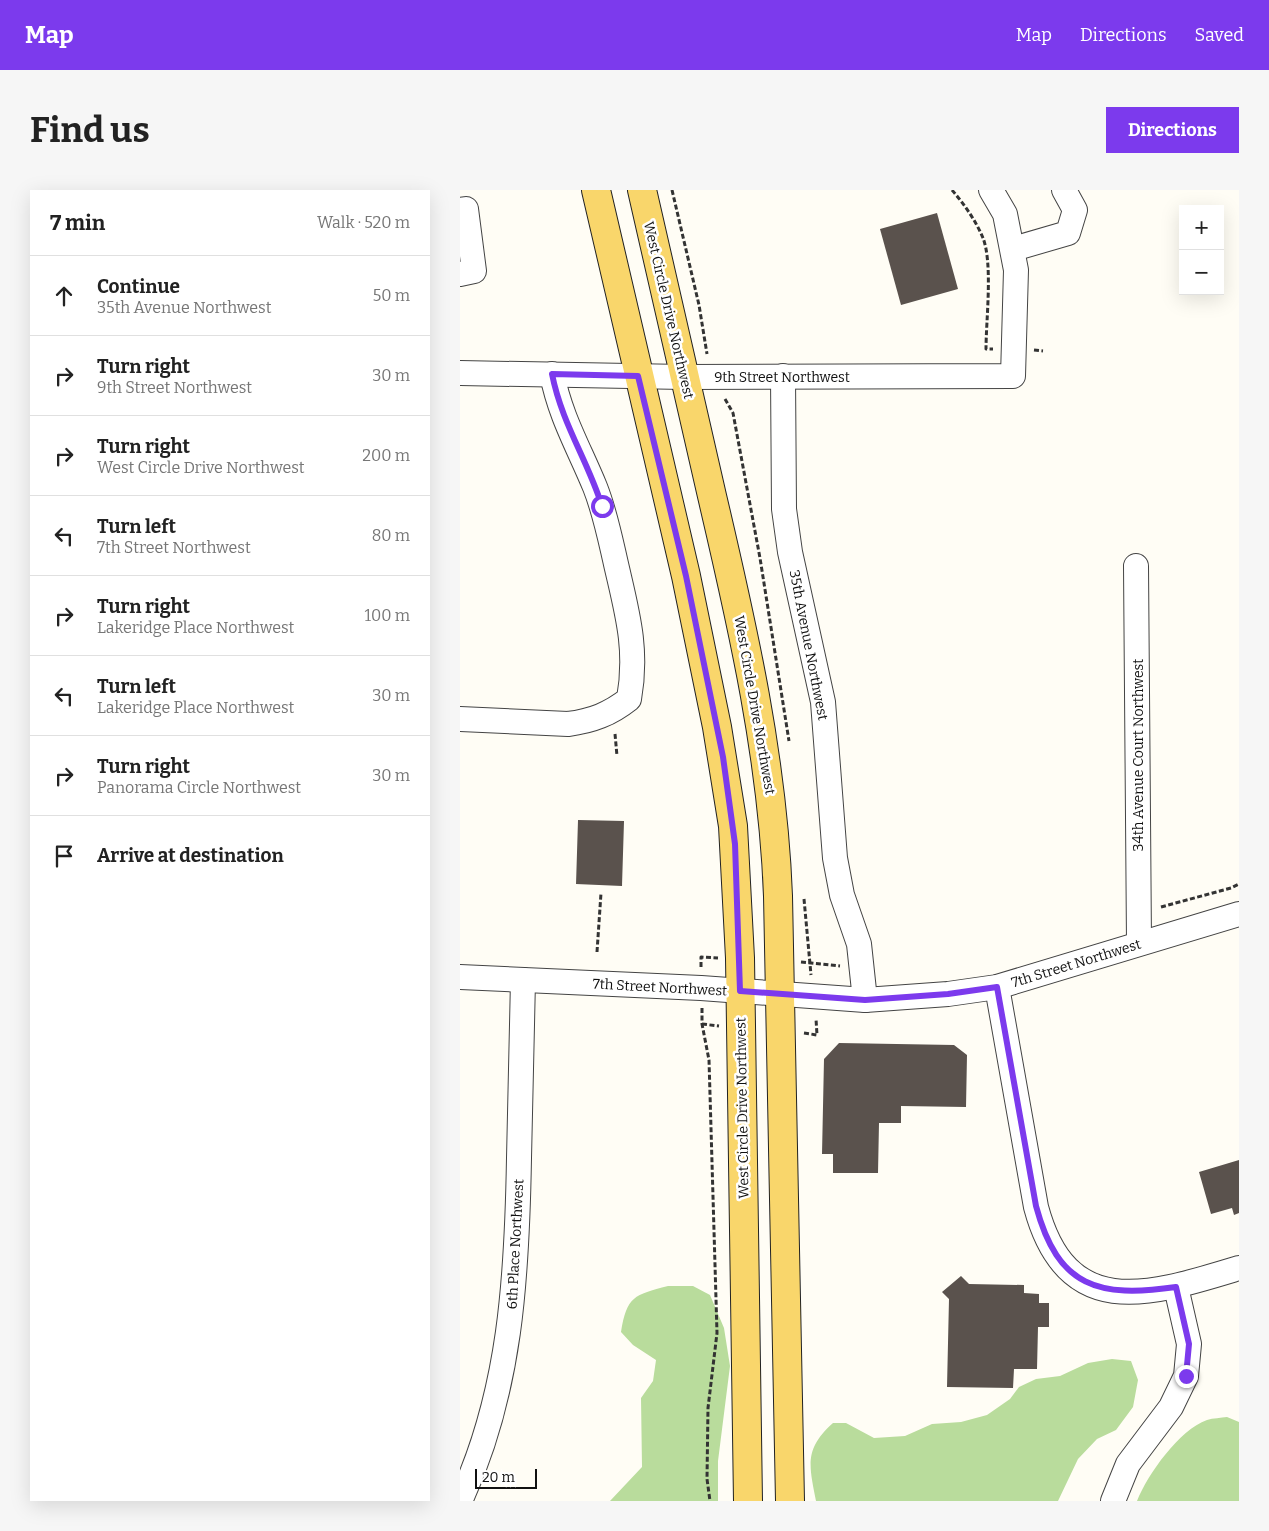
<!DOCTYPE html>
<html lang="en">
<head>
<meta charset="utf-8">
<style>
	:root { --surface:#fff; --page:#f6f6f6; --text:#222; --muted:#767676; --line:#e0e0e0; --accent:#7c3aed }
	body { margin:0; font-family:Bitter,serif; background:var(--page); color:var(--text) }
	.controls { position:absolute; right:15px; top:15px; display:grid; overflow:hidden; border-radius:0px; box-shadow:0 5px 20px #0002 }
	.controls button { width:45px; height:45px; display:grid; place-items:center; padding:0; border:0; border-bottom:1px solid var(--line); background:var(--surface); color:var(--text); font:25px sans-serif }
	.scale { position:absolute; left:15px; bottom:12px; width:62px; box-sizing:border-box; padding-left:5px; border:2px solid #111; border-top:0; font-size:14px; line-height:18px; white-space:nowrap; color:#111; -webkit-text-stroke:4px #fff; paint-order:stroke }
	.stop { position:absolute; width:15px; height:15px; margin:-11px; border:4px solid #7c3aed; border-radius:50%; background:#fff }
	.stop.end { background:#7c3aed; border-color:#fff; box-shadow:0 1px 5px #0008 }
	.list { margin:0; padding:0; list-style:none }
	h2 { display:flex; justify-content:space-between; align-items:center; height:65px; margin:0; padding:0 20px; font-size:21px }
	h2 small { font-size:16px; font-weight:400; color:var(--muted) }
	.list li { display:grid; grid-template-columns:32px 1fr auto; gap:15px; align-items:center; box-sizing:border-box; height:80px; padding:0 20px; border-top:1px solid var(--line) }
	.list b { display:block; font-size:19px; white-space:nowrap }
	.list p { margin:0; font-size:16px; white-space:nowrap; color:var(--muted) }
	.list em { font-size:16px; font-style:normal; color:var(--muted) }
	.icon { flex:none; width:28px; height:28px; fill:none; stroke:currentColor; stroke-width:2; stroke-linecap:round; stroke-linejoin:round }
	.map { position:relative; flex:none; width:779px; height:1311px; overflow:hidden; border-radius:0px }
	header { display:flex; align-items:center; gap:30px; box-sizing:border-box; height:70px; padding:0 25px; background:var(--accent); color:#fff }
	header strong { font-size:24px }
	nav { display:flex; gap:28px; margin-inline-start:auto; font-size:18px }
	.intro { display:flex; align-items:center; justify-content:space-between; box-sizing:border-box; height:120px; padding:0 30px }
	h1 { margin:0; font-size:35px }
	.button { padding:12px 22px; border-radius:0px; background:var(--accent); color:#fff; font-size:18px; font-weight:700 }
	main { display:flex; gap:30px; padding:0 30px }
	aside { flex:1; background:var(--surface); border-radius:0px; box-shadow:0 5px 20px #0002 }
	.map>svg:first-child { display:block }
	.forest { fill:#b9dc9c }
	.building { fill:#5a524d }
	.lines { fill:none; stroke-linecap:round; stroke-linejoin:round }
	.minor-casing { stroke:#444; stroke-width:26 }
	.major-casing { stroke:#222; stroke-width:30 }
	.path { stroke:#333; stroke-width:3; stroke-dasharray:5 2.5; stroke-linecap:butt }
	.minor { stroke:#fff; stroke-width:24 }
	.major { stroke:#f9d66b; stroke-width:28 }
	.route { stroke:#7c3aed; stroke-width:6 }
	.labels { text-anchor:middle; stroke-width:5; stroke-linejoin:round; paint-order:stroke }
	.street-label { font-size:14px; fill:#111; stroke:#fff }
</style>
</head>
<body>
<header>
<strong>Map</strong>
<nav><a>Map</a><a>Directions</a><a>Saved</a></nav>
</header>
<div class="intro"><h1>Find us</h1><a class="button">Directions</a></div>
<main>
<aside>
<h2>7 min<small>Walk · 520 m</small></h2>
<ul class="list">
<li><svg class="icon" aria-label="ahead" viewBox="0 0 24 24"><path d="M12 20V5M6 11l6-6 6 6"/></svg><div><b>Continue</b><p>35th Avenue Northwest</p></div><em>50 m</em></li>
<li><svg class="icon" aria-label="right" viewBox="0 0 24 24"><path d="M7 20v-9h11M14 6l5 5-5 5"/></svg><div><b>Turn right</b><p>9th Street Northwest</p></div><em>30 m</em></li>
<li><svg class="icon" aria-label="right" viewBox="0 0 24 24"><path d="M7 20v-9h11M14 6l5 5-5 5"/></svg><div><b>Turn right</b><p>West Circle Drive Northwest</p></div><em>200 m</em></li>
<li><svg class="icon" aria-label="left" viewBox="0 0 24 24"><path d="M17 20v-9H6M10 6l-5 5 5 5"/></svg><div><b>Turn left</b><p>7th Street Northwest</p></div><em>80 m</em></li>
<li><svg class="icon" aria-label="right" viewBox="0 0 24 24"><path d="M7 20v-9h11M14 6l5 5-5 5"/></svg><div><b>Turn right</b><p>Lakeridge Place Northwest</p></div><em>100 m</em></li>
<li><svg class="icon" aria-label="left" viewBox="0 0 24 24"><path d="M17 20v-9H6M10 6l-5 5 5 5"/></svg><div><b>Turn left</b><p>Lakeridge Place Northwest</p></div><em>30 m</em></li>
<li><svg class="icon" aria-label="right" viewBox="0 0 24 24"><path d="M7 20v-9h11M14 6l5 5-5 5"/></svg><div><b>Turn right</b><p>Panorama Circle Northwest</p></div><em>30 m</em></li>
<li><svg class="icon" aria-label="arrive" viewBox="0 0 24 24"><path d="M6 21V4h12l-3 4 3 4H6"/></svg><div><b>Arrive at destination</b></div></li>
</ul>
</aside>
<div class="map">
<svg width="779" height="1311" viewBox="0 0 779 1311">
	<rect width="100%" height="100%" fill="#fffdf5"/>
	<g class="forest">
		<path d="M208,1096H233L250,1105L264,1138L270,1176L258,1271V1311H150L182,1277L181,1208L193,1191L196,1170L173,1155L161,1142C167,1106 174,1105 208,1096Z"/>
		<path d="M652,1169L671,1171L678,1190L673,1217L656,1240L637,1249L618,1269L598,1311H356C349,1275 344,1259 373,1233H386L414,1248L445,1246L472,1234L501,1232L527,1225L550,1209L559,1197L576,1189L600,1186L628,1173Z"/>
		<path d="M767,1227L779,1232V1311H677C688,1284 719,1240 747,1230C753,1228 761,1228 767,1227Z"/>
	</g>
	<g class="building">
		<path d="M477,23L498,99L441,115L420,39Z"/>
		<path d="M118,630L164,631L162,696L116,694Z"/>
		<path d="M379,853L494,855L507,865L506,917L441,916V933H419L418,983H373V964H362L364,869Z"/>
		<path d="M779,970V1023L774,1025L772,1018L751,1024L739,982Z"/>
		<path d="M501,1086L509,1094L564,1095V1103L579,1104V1113H589V1137H578L577,1179H554L553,1198L487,1197L489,1109L482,1102Z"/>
	</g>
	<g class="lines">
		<defs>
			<g id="minor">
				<path d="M0,20L6,19L14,81L0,84"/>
				<path d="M553,59L608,43L615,20L604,0"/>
				<path d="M0,183L224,187L553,186L556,80L545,24L531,0"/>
				<path d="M323,186L324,319L330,362L363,512L375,668L382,705L399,754L405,810"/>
				<path d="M676,376L679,753"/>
				<path d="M0,529L108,534C132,531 150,524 169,509C178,459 167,422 156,374C150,348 145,322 135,297C119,258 100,226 92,184"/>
				<path d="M0,787L241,798L405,810L488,804L537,797L779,724"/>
				<path d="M537,797L576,1017C607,1133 690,1105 779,1078"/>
				<path d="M0,1311C51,1202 57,1086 59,968C60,908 62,849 63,790"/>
				<path d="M653,1311L668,1274L711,1217L726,1186L729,1154L716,1097"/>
			</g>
			<g id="major">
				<path d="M136,0L226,386L257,537L273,636L280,768L288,1311"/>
				<path d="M182,0C205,102 228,204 252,306C283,438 313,570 318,706L330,1311"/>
			</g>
		</defs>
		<use href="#minor" class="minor-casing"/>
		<use href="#major" class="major-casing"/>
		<g class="path">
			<path d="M212,0L239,115L247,164"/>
			<path d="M492,0C504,14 516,31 523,48C533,74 526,130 526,159H533"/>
			<path d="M574,160L583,161"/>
			<path d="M265,209L273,223L300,368L329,551"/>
			<path d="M155,544L157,566"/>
			<path d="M344,709L351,785"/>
			<path d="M701,717L771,698L779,694"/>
			<path d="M137,762L141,703"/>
			<path d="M341,772L380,776"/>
			<path d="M241,777V767L258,768"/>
			<path d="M242,818V834L249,870L257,1143L248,1218L247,1289L250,1311"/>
			<path d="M242,834L259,836"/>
			<path d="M344,843L357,845L356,829"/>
		</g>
		<use href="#minor" class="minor"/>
		<use href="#major" class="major"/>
	</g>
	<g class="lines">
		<path class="route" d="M142,316C127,269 102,234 92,184L178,186L226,386L263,567L275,654L280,801L405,810L488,804L537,797L576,1016C598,1098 639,1108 716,1097L729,1154L726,1186"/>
	</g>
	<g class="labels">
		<g class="street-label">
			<text transform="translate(209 120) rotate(77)" y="5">West Circle Drive Northwest</text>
			<text x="322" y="192">9th Street Northwest</text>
			<text transform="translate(349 455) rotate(79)" y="5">35th Avenue Northwest</text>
			<text transform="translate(295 515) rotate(80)" y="5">West Circle Drive Northwest</text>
			<text transform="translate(678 565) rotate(-90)" y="5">34th Avenue Court Northwest</text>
			<text transform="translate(616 773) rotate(-17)" y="5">7th Street Northwest</text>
			<text transform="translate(200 797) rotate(3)" y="5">7th Street Northwest</text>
			<text transform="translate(282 918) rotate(-91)" y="5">West Circle Drive Northwest</text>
			<text transform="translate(55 1054) rotate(-87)" y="5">6th Place Northwest</text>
		</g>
	</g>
</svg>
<div class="controls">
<button>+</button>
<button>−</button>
</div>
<div class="scale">20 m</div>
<div class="stop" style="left:142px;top:316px"></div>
<div class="stop end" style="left:726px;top:1186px"></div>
</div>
</main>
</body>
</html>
